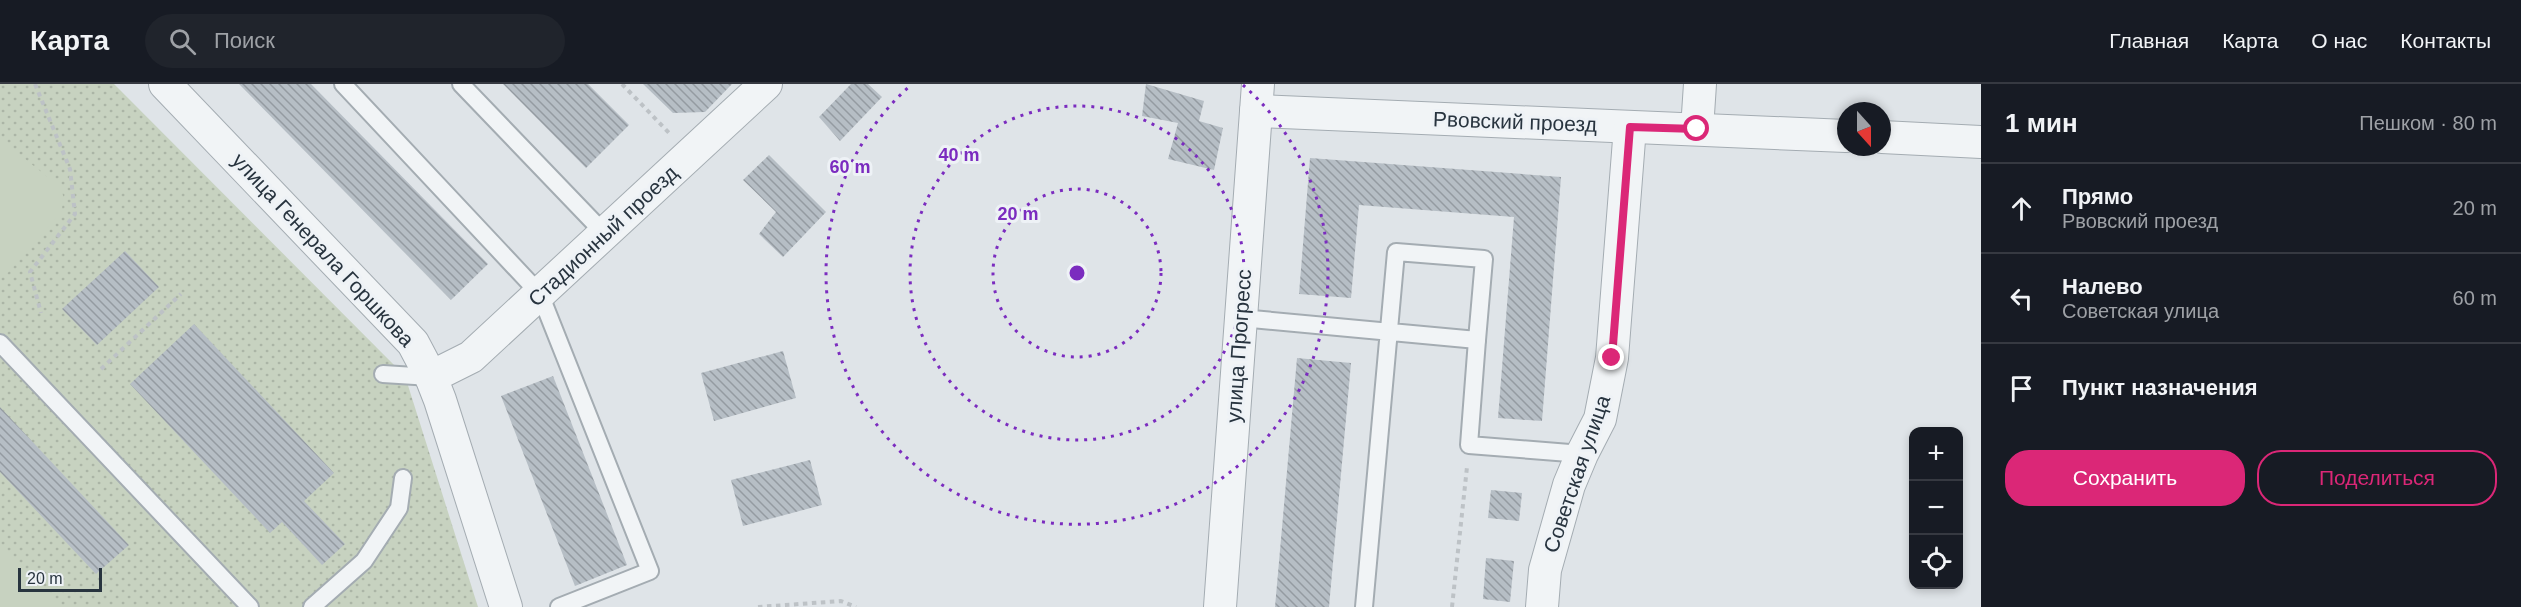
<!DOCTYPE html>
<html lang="ru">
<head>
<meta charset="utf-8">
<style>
	:root { --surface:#171b24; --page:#20242c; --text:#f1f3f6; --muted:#9ea1a6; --line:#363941; --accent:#db2777 }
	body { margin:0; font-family:Arial,sans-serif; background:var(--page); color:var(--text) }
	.controls { position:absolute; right:18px; bottom:18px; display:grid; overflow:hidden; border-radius:12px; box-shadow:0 3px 9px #0003 }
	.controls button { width:54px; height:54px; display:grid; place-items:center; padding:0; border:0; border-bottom:2px solid var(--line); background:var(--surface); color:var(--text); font:30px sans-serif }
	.compass { position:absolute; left:1837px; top:18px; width:54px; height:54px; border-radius:50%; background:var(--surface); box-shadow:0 3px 9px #0003; rotate:159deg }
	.scale { position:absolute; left:18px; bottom:15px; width:84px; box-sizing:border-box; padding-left:6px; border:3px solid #28343f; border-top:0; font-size:16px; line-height:21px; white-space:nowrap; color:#28343f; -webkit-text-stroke:4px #eef2f6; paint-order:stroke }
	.stop { position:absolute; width:18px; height:18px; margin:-14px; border:4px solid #db2777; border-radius:50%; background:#fff }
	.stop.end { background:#db2777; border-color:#fff; box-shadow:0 2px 6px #0008 }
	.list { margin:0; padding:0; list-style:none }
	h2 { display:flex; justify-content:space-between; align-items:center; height:78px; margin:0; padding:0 24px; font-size:26px }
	h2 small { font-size:20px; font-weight:400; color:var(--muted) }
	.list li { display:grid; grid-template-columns:39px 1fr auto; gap:18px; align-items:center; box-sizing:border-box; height:90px; padding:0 24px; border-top:2px solid var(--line) }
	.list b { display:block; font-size:22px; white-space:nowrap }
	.list p { margin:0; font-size:20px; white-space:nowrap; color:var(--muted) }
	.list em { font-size:20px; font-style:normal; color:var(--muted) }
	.actions { display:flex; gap:12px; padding:18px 24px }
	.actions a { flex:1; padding:14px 0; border:2px solid var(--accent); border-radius:24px; text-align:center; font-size:21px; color:var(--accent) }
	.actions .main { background:var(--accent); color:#fff }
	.icon { flex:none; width:33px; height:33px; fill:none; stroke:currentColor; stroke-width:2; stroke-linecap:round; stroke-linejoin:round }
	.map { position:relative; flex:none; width:1981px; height:523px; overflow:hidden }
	header { display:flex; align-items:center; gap:36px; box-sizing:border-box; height:84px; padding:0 30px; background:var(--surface); border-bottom:2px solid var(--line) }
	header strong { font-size:28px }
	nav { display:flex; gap:33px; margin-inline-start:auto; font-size:21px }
	.search { width:420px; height:54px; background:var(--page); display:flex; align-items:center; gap:15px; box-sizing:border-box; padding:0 21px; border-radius:33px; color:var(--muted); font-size:22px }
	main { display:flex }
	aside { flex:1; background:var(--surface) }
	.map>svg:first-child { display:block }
	.park { fill:url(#park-dots) }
	.pitch { fill:#c7d2c0 }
	.building { fill:url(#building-back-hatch) }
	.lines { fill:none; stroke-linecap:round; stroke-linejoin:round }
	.lane-casing { stroke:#a4acb2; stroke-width:20 }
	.street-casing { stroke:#a4acb2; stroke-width:34 }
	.path { stroke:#bdc2c6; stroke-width:4; stroke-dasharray:4.5 4.5; stroke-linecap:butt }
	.lane { stroke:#f1f4f6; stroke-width:16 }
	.street { stroke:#f1f4f6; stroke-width:32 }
	.route { stroke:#db2777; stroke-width:8 }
	.ring { fill:none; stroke:#7b2cbf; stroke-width:3; stroke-dasharray:3 6 }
	.labels { text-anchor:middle; stroke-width:6; stroke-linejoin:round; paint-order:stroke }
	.street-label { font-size:21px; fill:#28343f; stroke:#eef2f6 }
	.centre { fill:#7b2cbf; stroke:#eef2f6; stroke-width:3 }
	.ring-label { font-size:18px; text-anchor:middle; font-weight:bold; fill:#7b2cbf; stroke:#eef2f6; stroke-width:6; stroke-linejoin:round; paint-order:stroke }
</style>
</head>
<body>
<header>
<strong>Карта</strong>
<div class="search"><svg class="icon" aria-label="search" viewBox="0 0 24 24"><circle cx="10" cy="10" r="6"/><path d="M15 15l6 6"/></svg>Поиск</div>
<nav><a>Главная</a><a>Карта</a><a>О нас</a><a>Контакты</a></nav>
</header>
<main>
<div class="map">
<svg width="1981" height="523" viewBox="0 0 1981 523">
	<defs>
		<pattern id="park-dots" width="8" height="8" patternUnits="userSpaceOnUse" patternTransform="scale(1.5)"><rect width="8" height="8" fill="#c7d2c0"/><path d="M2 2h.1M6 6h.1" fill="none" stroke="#abb5a6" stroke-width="1.8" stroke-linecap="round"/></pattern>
		<pattern id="building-back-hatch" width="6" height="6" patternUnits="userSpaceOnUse" patternTransform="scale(1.5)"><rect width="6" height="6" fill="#b6bec5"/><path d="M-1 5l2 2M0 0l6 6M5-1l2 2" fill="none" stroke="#949ba1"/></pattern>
	</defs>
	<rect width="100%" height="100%" fill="#dfe4e8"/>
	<path class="park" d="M0,0H114L405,292L478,523H0Z"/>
	<g class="pitch">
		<path d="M0,55L59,102L63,111L62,127L6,191L0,194Z"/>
		<path d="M0,461L59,523H0Z"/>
	</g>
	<g class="building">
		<path d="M239,0H311L488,180L451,216Z"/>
		<path d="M503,0H588L629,41L586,84Z"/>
		<path d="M643,0H732L705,28L673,29Z"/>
		<path d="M851,0H868L882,13L840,57L819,33Z"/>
		<path d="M1146,0L1204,17L1199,37L1223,44L1214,86L1168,75L1178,39L1142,32Z"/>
		<path d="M769,71L826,128L783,173L759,150L776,128L743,96Z"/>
		<path d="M1310,74L1561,93L1542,337L1498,334L1514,133L1359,121L1351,214L1299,210Z"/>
		<path d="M125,167L159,203L97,261L62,225Z"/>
		<path d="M194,240L334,389L304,417L345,460L322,481L282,438L270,449L130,300Z"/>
		<path d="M783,267L796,314L714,337L701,289Z"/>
		<path d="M1297,274L1351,279L1329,523H1275Z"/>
		<path d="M553,292L627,481L575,502L501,312Z"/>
		<path d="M0,323L129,461L96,490L0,388Z"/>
		<path d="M810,376L822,421L743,442L731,396Z"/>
		<path d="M1491,406L1522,409L1519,437L1488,434Z"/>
		<path d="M1486,474L1514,477L1510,518L1483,515Z"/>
	</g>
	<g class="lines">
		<defs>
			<g id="lane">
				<path d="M343,0L540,210L650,487L559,523"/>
				<path d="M461,0L604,149"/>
				<path d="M1241,234L1477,256L1484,175L1396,168L1364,523"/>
				<path d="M1477,256L1469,361L1582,370"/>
				<path d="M0,259L250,523"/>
				<path d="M383,290L431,293"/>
				<path d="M312,523L364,477L399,424L403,394"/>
			</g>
			<g id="street">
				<path d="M165,0L413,259L431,293L440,316L506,523"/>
				<path d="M1256,27L1846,52"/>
				<path d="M1697,45L1700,0"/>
				<path d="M1882,53L1981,58"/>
				<path d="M431,293L471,273L766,0"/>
				<path d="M1220,523L1258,0"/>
				<path d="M1542,523L1545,486L1569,401L1582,370L1600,335L1612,274L1630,43"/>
			</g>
		</defs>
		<use href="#lane" class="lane-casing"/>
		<use href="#street" class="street-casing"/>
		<g class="path">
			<path d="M35,0L70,85L75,130L30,188L41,229"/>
			<path d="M622,0L669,49"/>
			<path d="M101,285L181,210"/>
			<path d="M758,523L841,517L856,523"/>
			<path d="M1452,523L1467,383"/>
		</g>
		<use href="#lane" class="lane"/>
		<use href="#street" class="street"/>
	</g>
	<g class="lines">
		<path class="route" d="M1612,274L1630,43L1697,45"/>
	</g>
	<g class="ring">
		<circle cx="1077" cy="189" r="84"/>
		<circle cx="1077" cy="189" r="167"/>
		<path d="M1243 1A251 251 0 1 1 911 1"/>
	</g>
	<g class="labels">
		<g class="street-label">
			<text transform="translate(1515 38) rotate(2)" y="7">Рвовский проезд</text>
			<text transform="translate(603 152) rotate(-43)" y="7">Стадионный проезд</text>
			<text transform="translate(323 166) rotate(47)" y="7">улица Генерала Горшкова</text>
			<text transform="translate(1239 262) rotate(-86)" y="7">улица Прогресс</text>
			<text transform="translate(1577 390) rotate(-71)" y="7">Советская улица</text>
		</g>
	</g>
	<circle cx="1077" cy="189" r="9" class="centre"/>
	<g class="ring-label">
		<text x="959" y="77">40 m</text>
		<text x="850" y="89">60 m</text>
		<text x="1018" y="136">20 m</text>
	</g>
</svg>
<div class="controls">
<button>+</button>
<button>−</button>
<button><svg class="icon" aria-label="locate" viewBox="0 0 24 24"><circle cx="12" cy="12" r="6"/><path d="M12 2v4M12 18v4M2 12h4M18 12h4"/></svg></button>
</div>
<svg class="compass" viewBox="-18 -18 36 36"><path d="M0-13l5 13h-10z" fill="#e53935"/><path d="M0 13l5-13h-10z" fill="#9ea1a6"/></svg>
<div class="scale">20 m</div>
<div class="stop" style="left:1697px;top:45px"></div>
<div class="stop end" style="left:1612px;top:274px"></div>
</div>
<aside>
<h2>1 мин<small>Пешком · 80 m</small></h2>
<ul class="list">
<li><svg class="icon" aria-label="ahead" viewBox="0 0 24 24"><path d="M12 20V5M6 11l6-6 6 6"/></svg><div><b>Прямо</b><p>Рвовский проезд</p></div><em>20 m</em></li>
<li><svg class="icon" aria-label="left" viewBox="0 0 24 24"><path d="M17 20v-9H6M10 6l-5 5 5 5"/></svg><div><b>Налево</b><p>Советская улица</p></div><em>60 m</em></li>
<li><svg class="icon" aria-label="arrive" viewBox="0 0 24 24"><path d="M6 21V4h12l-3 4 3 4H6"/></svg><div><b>Пункт назначения</b></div></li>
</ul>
<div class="actions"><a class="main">Сохранить</a><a>Поделиться</a></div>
</aside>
</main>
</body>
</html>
